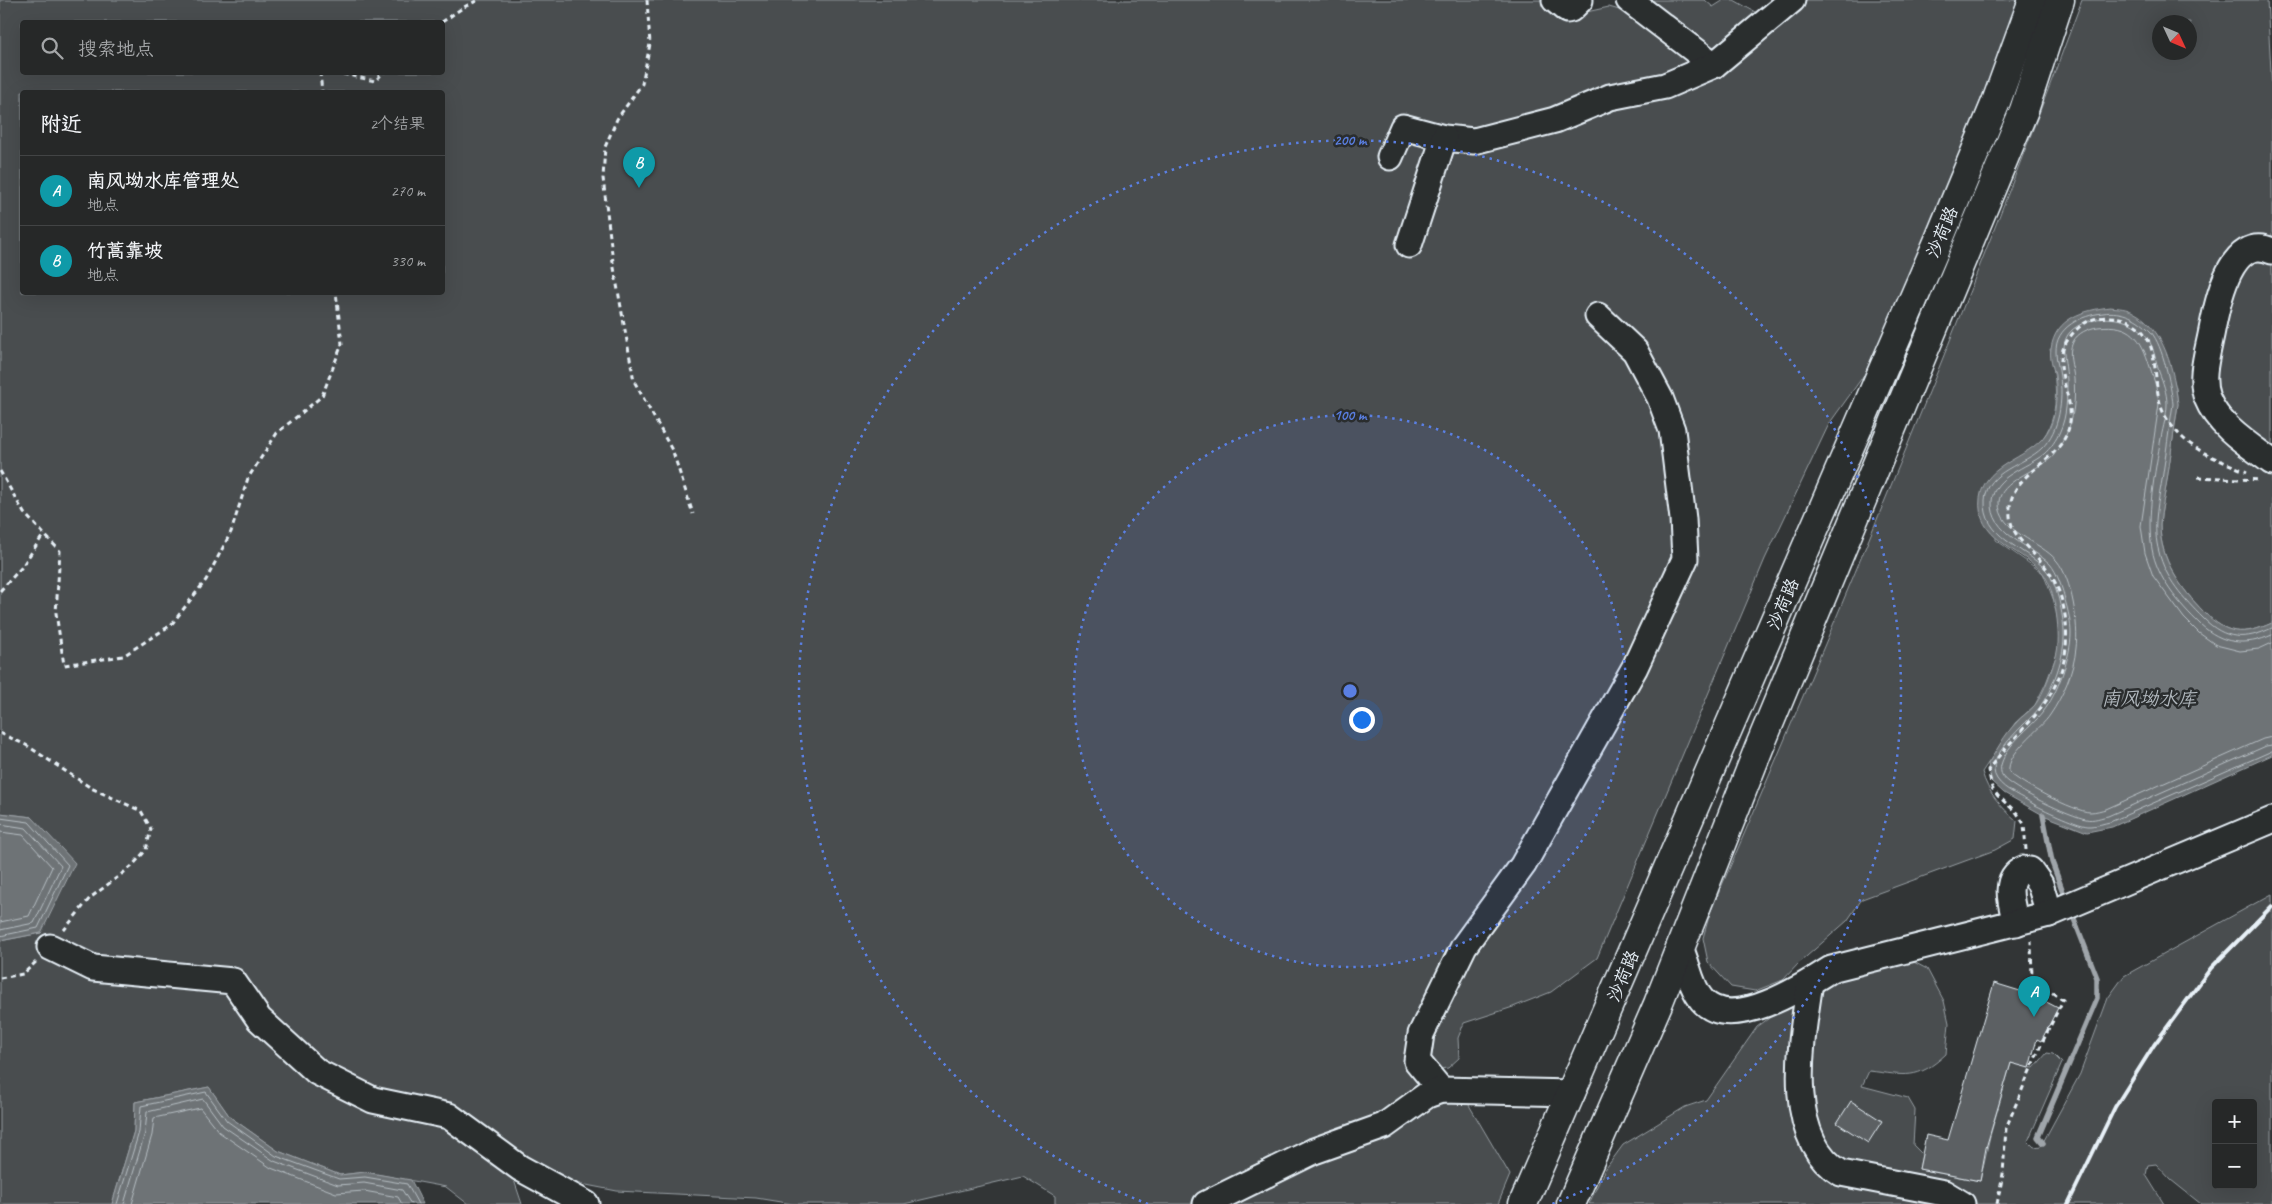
<!DOCTYPE html>
<html lang="zh">
<head>
<meta charset="utf-8">
<style>
	:root { --surface:#262828; --page:#323434; --text:#f1f3f6; --muted:#a4a6a8; --line:#424445; --accent:#ff9aa2 }
	body { margin:0; font-family:Caveat,"LXGW WenKai TC",sans-serif; background:var(--page); color:var(--text) }
	.controls { position:absolute; right:15px; bottom:15px; display:grid; overflow:hidden; border-radius:5px; box-shadow:0 5px 20px #0002 }
	.controls button { width:45px; height:45px; display:grid; place-items:center; padding:0; border:0; border-bottom:1px solid var(--line); background:var(--surface); color:var(--text); font:25px sans-serif }
	.compass { position:absolute; left:2152px; top:15px; width:45px; height:45px; border-radius:50%; background:var(--surface); box-shadow:0 5px 20px #0002; rotate:134deg }
	.you { position:absolute; left:1361px; top:719px; width:18px; height:18px; margin:-12px; border:4px solid #fff; border-radius:50%; background:#1a73e8; box-shadow:0 0 0 8px #1a73e833 }
	.badge { display:grid; place-items:center; width:32px; height:32px; border-radius:50%; background:var(--accent); color:#fff; font-size:16px; font-weight:700 }
	.pin { position:absolute; translate:-50% -41px; filter:drop-shadow(0 1px 2px #0008) }
	.pin::after { content:''; position:absolute; top:26px; width:18px; height:15px; background:inherit; clip-path:polygon(0 0,100% 0,50% 100%) }
	.list { margin:0; padding:0; list-style:none }
	h2 { display:flex; justify-content:space-between; align-items:center; height:65px; margin:0; padding:0 20px; font-size:21px }
	h2 small { font-size:16px; font-weight:400; color:var(--muted) }
	.list li { display:grid; grid-template-columns:32px 1fr auto; gap:15px; align-items:center; box-sizing:border-box; height:70px; padding:0 20px; border-top:1px solid var(--line) }
	.list b { display:block; font-size:19px; white-space:nowrap }
	.list p { margin:0; font-size:16px; white-space:nowrap; color:var(--muted) }
	.list em { font-size:16px; font-style:normal; color:var(--muted) }
	.icon { flex:none; width:28px; height:28px; fill:none; stroke:currentColor; stroke-width:2; stroke-linecap:round; stroke-linejoin:round }
	.map { position:relative; flex:none; width:2272px; height:1204px; overflow:hidden }
	.search { position:absolute; background:var(--surface); box-shadow:0 5px 20px #0002; left:20px; top:20px; width:425px; height:55px; display:flex; align-items:center; gap:12px; box-sizing:border-box; padding:0 18px; border-radius:5px; color:var(--muted); font-size:19px }
	.panel { position:absolute; background:var(--surface); box-shadow:0 5px 20px #0002; left:20px; top:90px; width:425px; height:205px; border-radius:5px }
	.map>svg:first-child { display:block }
	.green { fill:#494d4f; stroke:#989fa4; fill-rule:evenodd }
	.water { fill:#6e7376; stroke:#9fa5aa }
	.lines { fill:none; stroke-linecap:round; stroke-linejoin:round }
	.shore { stroke:#b7bfc4; stroke-width:1 }
	.stream { stroke:#9fa5aa; stroke-width:5.5 }
	.building { fill:#5c6063; stroke:#e8f1f8 }
	.minor-casing { stroke:#e8f1f8; stroke-width:29 }
	.major-casing { stroke:#e8f1f8; stroke-width:31 }
	.path { stroke:#e8f1f8; stroke-width:3; stroke-dasharray:5 4; stroke-linecap:butt }
	.minor { stroke:#2a2d2e; stroke-width:25 }
	.major { stroke:#2a2d2e; stroke-width:28 }
	.rail { stroke:#e8f1f8; stroke-width:4 }
	.ring { fill:none; stroke:#5a7fe2; stroke-width:2.5; stroke-dasharray:2.5 5 }
	.labels { text-anchor:middle; stroke-width:5; stroke-linejoin:round; paint-order:stroke }
	.street-label { font-size:18px; fill:#e8f1f8; stroke:#2a2d2e }
	.water-label { font-size:19px; font-style:italic; fill:#b1b8be; stroke:#2a2d2e }
	.centre { fill:#5a7fe2; stroke:#2a2d2e; stroke-width:2.5 }
	.ring-label { font-size:15px; text-anchor:middle; font-weight:bold; fill:#5a7fe2; stroke:#2a2d2e; stroke-width:5; stroke-linejoin:round; paint-order:stroke }
</style>
</head>
<body>
<div class="map">
<svg width="2272" height="1204" viewBox="0 0 2272 1204">
	<rect width="100%" height="100%" fill="#323536"/>
	<filter id="ink" filterUnits="userSpaceOnUse"><feTurbulence type="fractalNoise" baseFrequency=".02" numOctaves="2"/><feDisplacementMap in="SourceGraphic" scale="10" xChannelSelector="R" yChannelSelector="G"/><feConvolveMatrix kernelMatrix="1 2 1 2 8 2 1 2 1" color-interpolation-filters="sRGB"/></filter>
	<g filter="url(#ink)">
		<g class="green">
			<path d="M0,0H1543L1573,15L1609,7L1640,16L1646,0H1705L1713,7L1724,0H1734L1769,20L1803,0H2021L1915,263L1864,375L1829,424L1765,559L1597,958L1551,992L1513,1007L1464,1023L1458,1038L1459,1058L1448,1068L1431,1070L1410,1094L1454,1093L1466,1100L1510,1175L1498,1204H1055V1196L1023,1176L904,1204H793L756,1198L617,1191L530,1174L514,1180L522,1204H468L446,1187L365,1172L340,1175L278,1151L230,1117L209,1087L135,1102L134,1131L112,1204H0V941L41,933L32,817L0,813ZM22,22H442V72H22ZM22,92H442V292H22Z"/>
			<path d="M2082,0H2267L2272,89V623C2243,636 2227,635 2204,612C2181,589 2160,559 2160,525C2161,510 2165,495 2167,480C2171,455 2174,429 2178,404L2176,388L2167,358L2050,349C2056,381 2062,417 2039,443C2029,455 2009,463 1996,471V540L2043,573L2054,601L2060,633L2057,654L2046,683L2035,705L2015,723L1982,772C1988,793 2001,807 2017,821L2015,839L1995,850L1862,899L1847,921L1799,963L1783,980L1755,991L1731,987L1708,962L1703,938L1710,913C1841,611 1967,308 2082,0ZM2160,22H2190V52H2160Z"/>
			<path d="M2272,894V1204H2201L2171,1180L2156,1164L2148,1165L2146,1175L2164,1204H1589L1604,1171L1623,1145L1685,1107L1706,1100L1757,1027L1780,1010L1845,976L1912,961L1927,969L1944,1001L1949,1023L1946,1054C1917,1081 1906,1075 1869,1071L1862,1086L1908,1098L1915,1110L1913,1145L1922,1154L1919,1169L1980,1181L1990,1136L2011,1063L2034,1068L2047,1053L2053,1054L2062,1063L2028,1141L2034,1147L2041,1146L2080,1074L2108,998L2124,976ZM2216,1103H2253V1185H2216Z"/>
		</g>
		<g class="water">
			<path d="M2110,307C2118,308 2127,308 2133,312C2165,328 2174,372 2178,404C2174,430 2171,455 2167,480C2165,495 2161,510 2160,525C2160,560 2181,589 2204,612C2227,635 2243,636 2272,623V755L2112,827L2087,832L2043,815L2004,793L1991,781L1988,764C1997,750 2004,735 2016,723C2021,716 2030,712 2035,705C2045,691 2051,672 2056,656C2062,638 2055,586 2042,572C2019,548 1975,539 1980,498C1985,460 2036,459 2050,427C2057,412 2057,391 2055,375C2053,367 2049,356 2051,349C2055,318 2084,310 2110,307Z"/>
			<path d="M0,813L32,817L75,863L41,933L0,941Z"/>
			<path d="M209,1087L230,1117L278,1151L340,1175L365,1172L411,1180L423,1204H112L134,1131L135,1102Z"/>
		</g>
		<g class="lines">
			<g class="shore">
				<path d="M2272,628C2245,641 2225,640 2203,618C2184,599 2165,578 2159,552C2152,528 2158,504 2162,480C2166,454 2169,429 2173,404C2171,386 2163,346 2151,332C2138,318 2122,310 2103,313C2082,315 2055,327 2056,352C2056,360 2059,368 2060,377C2063,400 2060,430 2042,448C2025,465 1987,470 1985,500C1983,538 2023,546 2045,569C2056,579 2064,618 2064,633C2065,656 2053,689 2039,708C2028,723 1982,757 1997,779C2005,791 2023,797 2035,805C2045,810 2080,827 2090,826C2097,826 2104,823 2110,822L2272,751"/>
				<path d="M2272,635C2245,647 2222,644 2200,624C2179,604 2157,578 2152,549C2146,518 2155,470 2161,438C2163,427 2167,415 2167,404C2167,393 2163,382 2159,372C2156,362 2154,349 2149,340C2137,320 2110,314 2089,321C2053,333 2066,355 2067,381C2067,398 2067,416 2060,431C2057,439 2050,449 2044,454C2027,468 1993,476 1992,501C1990,534 2030,545 2050,564C2057,572 2063,590 2065,600C2068,610 2071,623 2071,634C2071,656 2057,695 2043,712C2030,729 2007,743 2001,765C2000,767 2001,774 2002,776C2009,788 2072,817 2086,819C2093,821 2102,817 2108,816L2266,746L2272,745"/>
				<path d="M2272,643L2259,649L2240,651L2216,645L2199,633L2184,618L2153,576L2145,553L2141,526L2159,404C2158,391 2154,380 2150,367C2141,338 2132,323 2098,327C2089,328 2077,333 2073,342C2067,354 2073,366 2074,379C2076,403 2073,427 2059,447C2056,452 2054,456 2050,459C2036,470 2000,482 1999,502C1998,532 2041,541 2057,561C2072,579 2079,626 2076,648C2074,671 2063,696 2050,715C2041,729 2006,753 2009,772C2019,783 2075,812 2090,812C2096,812 2101,810 2106,809L2263,739L2272,737"/>
				<path d="M0,818L29,822L68,865L38,928L0,936"/>
				<path d="M0,824L26,828L61,866L34,923L0,930"/>
				<path d="M0,832L23,835L52,867L29,916L0,922"/>
				<path d="M117,1204L139,1132L141,1106L206,1092L227,1121L276,1156L339,1179L365,1177L407,1184L418,1204"/>
				<path d="M124,1204L145,1133L147,1112L203,1099L223,1126L274,1161L338,1185L364,1183L402,1190L411,1204"/>
				<path d="M132,1204L152,1135L154,1118L200,1108L219,1132L271,1168L336,1193L364,1191L398,1197L402,1204"/>
			</g>
			<g class="stream">
				<path d="M2043,815L2052,862L2066,900"/>
				<path d="M2043,1143L2038,1137L2097,998V978L2071,911"/>
			</g>
		</g>
		<g class="building">
			<path d="M1994,983L2033,995L2058,1008L2041,1041L2037,1039L2029,1068L2011,1063L1986,1148L1980,1181L1919,1169L1926,1135L1948,1140Z"/>
			<path d="M1851,1101L1882,1121L1868,1143L1837,1123Z"/>
		</g>
		<g class="lines">
			<defs>
				<g id="minor">
					<path d="M1555,0L1567,10L1571,9L1580,0"/>
					<path d="M1629,0L1714,65"/>
					<path d="M1390,157L1403,127L1444,138L1474,141L1555,120L1610,97L1665,86L1714,65L1792,0"/>
					<path d="M1409,245L1444,138"/>
					<path d="M2272,251C2230,232 2217,305 2212,330C2208,352 2199,377 2207,398C2218,426 2249,445 2272,462"/>
					<path d="M2016,923C2012,906 2002,879 2023,869L2030,870L2040,884L2049,914"/>
					<path d="M50,947L93,968L233,981L259,1019L317,1072L373,1100L449,1116L520,1168L586,1204"/>
					<path d="M1680,948C1688,964 1690,986 1702,1000C1730,1033 1803,987 1831,969L2049,914L2272,820"/>
					<path d="M1810,982C1802,1038 1782,1138 1841,1173L1944,1193L1962,1204"/>
					<path d="M1441,1090L1417,1061L1421,1034L1464,946L1523,865L1635,667L1685,559L1683,519L1672,430L1660,398L1635,351L1598,316"/>
					<path d="M1206,1204L1314,1151L1384,1126L1427,1095L1441,1090L1572,1093"/>
				</g>
				<g id="major">
					<path d="M1523,1204L1938,242L1996,102L2033,0"/>
					<path d="M1571,1204L1658,1004L1759,748L2024,110L2060,0"/>
				</g>
			</defs>
			<use href="#minor" class="minor-casing"/>
			<use href="#major" class="major-casing"/>
			<g class="path">
				<path d="M647,0L650,44L642,84L617,119L605,147L603,178L613,262L634,381L673,452L693,514"/>
				<path d="M442,22L464,7L478,0"/>
				<path d="M320,72L322,92"/>
				<path d="M334,72L375,81L384,72"/>
				<path d="M0,471L24,513L60,551L56,613L64,665L123,656L171,625L206,580L231,532L248,478L277,433L322,396L342,344L336,292"/>
				<path d="M2198,477L2260,480"/>
				<path d="M0,591L21,568L44,534"/>
				<path d="M0,733L26,745L91,788L141,811L151,829L146,850L131,867L90,898L64,930"/>
				<path d="M2026,850L2024,824L2017,813L1998,796L1992,788L1988,770C2016,731 2057,705 2065,655C2070,624 2063,586 2042,563C2030,549 2011,536 2010,516C2006,474 2054,466 2067,433C2081,400 2045,367 2070,337C2075,330 2083,323 2091,320C2103,316 2118,316 2129,321C2167,340 2147,389 2167,419C2188,451 2214,457 2247,472"/>
				<path d="M0,978L23,974L37,961"/>
				<path d="M1997,1204L2003,1174L2006,1128L2040,1047L2063,1000L2032,979L2031,941"/>
			</g>
			<use href="#minor" class="minor"/>
			<use href="#major" class="major"/>
			<path class="rail" d="M2068,1204L2115,1107L2154,1045L2211,968L2272,906"/>
		</g>
	</g>
	<circle cx="1350" cy="691" r="276" fill="#5a7fe2" fill-opacity=".12"/>
	<g class="ring">
		<circle cx="1350" cy="691" r="276"/>
		<path d="M1148 1204A551 551 0 1 1 1552 1204"/>
	</g>
	<g class="labels">
		<g class="street-label">
			<text transform="translate(1942 232) rotate(-67)" y="6">沙荷路</text>
			<text transform="translate(1783 604) rotate(-67)" y="6">沙荷路</text>
			<text transform="translate(1623 976) rotate(-67)" y="6">沙荷路</text>
		</g>
		<g class="water-label">
			<text x="2149" y="705">南风坳水库</text>
		</g>
	</g>
	<circle cx="1350" cy="691" r="8" class="centre"/>
	<g class="ring-label">
		<text x="1350" y="145">200 m</text>
		<text x="1350" y="420">100 m</text>
	</g>
</svg>
<div class="controls">
<button>+</button>
<button>−</button>
</div>
<svg class="compass" viewBox="-18 -18 36 36"><path d="M0-13l5 13h-10z" fill="#e53935"/><path d="M0 13l5-13h-10z" fill="#a4a6a8"/></svg>
<div class="you"></div>
<div class="pin badge" style="left:2034px;top:1017px;background:#0f9aa8">A</div>
<div class="pin badge" style="left:639px;top:188px;background:#0f9aa8">B</div>
<div class="search"><svg class="icon" aria-label="search" viewBox="0 0 24 24"><circle cx="10" cy="10" r="6"/><path d="M15 15l6 6"/></svg>搜索地点</div>
<section class="panel">
<h2>附近<small>2个结果</small></h2>
<ul class="list">
<li><span class="badge" style="background:#0f9aa8">A</span><div><b>南风坳水库管理处</b><p>地点</p></div><em>270 m</em></li>
<li><span class="badge" style="background:#0f9aa8">B</span><div><b>竹蒿靠坡</b><p>地点</p></div><em>330 m</em></li>
</ul>
</section>
</div>
</body>
</html>
